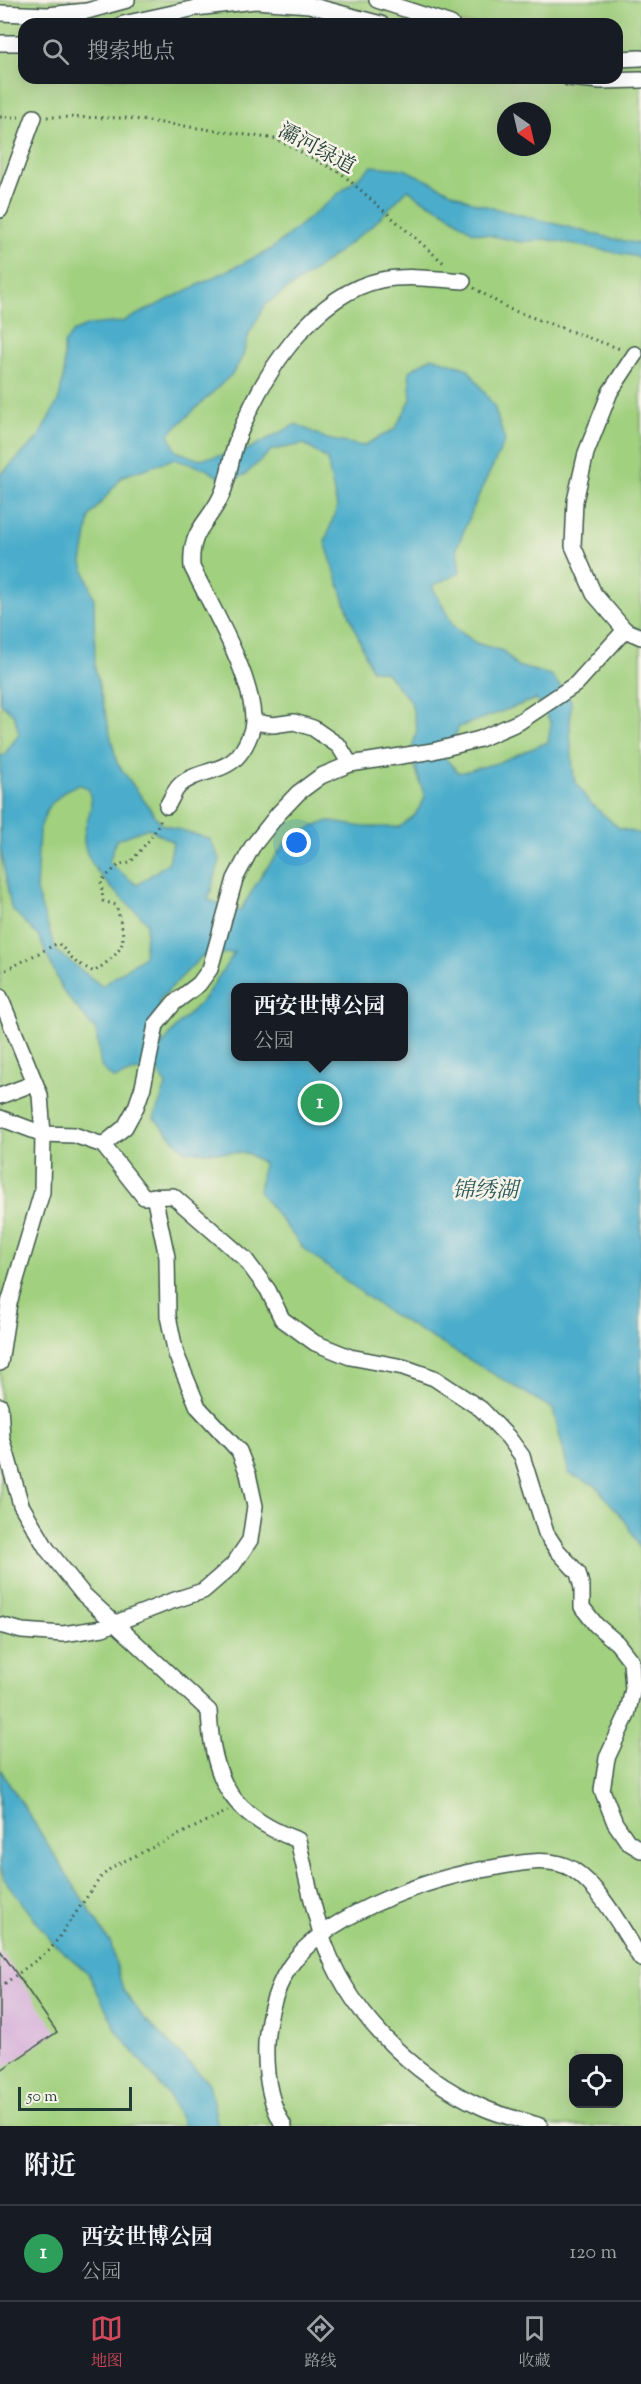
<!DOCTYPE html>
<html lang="zh">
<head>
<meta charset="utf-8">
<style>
	:root { --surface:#171b24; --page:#20242c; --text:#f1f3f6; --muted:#9ea1a6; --line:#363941; --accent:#d1495b }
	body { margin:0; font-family:"Sorts Mill Goudy","Noto Serif SC",serif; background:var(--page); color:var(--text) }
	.controls { position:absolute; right:18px; bottom:18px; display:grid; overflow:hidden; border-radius:12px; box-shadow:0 6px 24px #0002 }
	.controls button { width:54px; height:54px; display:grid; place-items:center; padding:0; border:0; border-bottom:2px solid var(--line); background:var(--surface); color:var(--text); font:30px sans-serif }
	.compass { position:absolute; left:497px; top:102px; width:54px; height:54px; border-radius:50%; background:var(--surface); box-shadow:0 6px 24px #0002; rotate:146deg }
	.scale { position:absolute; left:18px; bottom:15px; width:114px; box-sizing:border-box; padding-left:6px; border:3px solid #1f3d34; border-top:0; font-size:16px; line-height:21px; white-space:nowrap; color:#1f3d34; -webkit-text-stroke:4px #f7f3e8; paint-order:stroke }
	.you { position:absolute; left:297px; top:843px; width:21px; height:21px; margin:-15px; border:4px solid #fff; border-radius:50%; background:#1a73e8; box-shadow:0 0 0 9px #1a73e833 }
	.badge { display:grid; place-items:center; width:39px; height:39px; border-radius:50%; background:var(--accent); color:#fff; font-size:20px; font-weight:700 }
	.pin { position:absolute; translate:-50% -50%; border:3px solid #fff; box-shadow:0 2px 6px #0006 }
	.popup { position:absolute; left:231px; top:983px; width:177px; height:78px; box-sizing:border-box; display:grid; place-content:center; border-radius:12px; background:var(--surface); filter:drop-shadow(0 2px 4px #0005); font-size:20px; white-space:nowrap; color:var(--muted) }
	.popup b { font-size:22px; color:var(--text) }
	.popup::after { content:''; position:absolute; left:50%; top:100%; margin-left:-12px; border:12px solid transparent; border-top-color:var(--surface) }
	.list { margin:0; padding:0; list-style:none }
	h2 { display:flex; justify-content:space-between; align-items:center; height:78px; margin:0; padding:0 24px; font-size:26px }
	h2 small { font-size:20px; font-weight:400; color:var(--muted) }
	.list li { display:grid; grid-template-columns:39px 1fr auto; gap:18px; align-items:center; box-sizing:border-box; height:96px; padding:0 24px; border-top:2px solid var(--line) }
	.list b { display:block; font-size:22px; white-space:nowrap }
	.list p { margin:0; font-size:20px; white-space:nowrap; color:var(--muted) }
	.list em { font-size:20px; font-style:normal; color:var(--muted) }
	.icon { flex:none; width:33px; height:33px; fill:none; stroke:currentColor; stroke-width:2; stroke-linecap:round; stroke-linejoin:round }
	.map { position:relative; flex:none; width:641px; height:2126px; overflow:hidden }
	.search { position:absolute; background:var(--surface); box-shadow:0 6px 24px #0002; left:18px; right:18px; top:18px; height:66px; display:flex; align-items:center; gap:15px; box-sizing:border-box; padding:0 21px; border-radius:18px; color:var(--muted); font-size:22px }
	.sheet { height:174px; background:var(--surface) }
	nav { display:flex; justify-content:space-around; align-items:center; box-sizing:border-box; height:84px; border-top:2px solid var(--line); background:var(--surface); font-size:16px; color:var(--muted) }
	nav a { display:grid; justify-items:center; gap:3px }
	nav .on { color:var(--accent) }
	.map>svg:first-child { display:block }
	.green { fill:#a1d07f; stroke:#60865a; stroke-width:1.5; fill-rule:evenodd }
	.water { fill:#4cadcb; stroke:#367580; stroke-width:1.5; fill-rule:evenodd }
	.building { fill:#d8b4da }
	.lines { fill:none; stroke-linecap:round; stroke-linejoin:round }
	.minor-casing { stroke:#3e5549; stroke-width:18 }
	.path { stroke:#3e5549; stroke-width:3; stroke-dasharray:1.5 4.5; stroke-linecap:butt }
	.minor { stroke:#fff; stroke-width:15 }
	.labels { text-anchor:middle; stroke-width:5; stroke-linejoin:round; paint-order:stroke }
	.street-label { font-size:21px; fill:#1f3d34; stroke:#f7f3e8 }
	.water-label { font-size:22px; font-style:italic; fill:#2a595a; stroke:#f7f3e8 }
</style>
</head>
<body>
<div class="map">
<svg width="641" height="2126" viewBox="0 0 641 2126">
	<rect width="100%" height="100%" fill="#f7f3e8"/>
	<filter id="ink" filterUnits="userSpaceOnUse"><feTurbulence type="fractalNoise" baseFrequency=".0167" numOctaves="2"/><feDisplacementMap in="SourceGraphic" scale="12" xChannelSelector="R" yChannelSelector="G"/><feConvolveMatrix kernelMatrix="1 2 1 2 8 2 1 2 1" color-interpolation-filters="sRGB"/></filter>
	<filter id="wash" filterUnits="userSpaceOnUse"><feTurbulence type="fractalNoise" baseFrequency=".008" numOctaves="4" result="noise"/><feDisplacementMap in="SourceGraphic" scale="24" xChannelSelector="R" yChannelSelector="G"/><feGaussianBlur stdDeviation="1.35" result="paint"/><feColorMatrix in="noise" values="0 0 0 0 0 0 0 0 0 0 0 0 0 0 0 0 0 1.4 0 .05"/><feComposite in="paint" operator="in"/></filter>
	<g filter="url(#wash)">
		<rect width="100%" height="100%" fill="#efdfbf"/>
		<path class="green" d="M0,0H641V2126H0ZM24,24H617V78H24ZM506,111H542V147H506ZM236,988H404V1056H236ZM574,2058H618V2104H574Z"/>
		<g class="water">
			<path d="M372,166L404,169L474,203L614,239L641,244V260L638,257L545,239L521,242L473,232L444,211L421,199L408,189L373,225L314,271L266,304L249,334L243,356L233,373L169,434L176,451L197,459L241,453L296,424L327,439L363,446L395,429L411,399L409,371L432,357L468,369L494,406L505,441L481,490L457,547L460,573L432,586L454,627L476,643L503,651L517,666L551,675L571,700L570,732L574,779L588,801L619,828L641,834V1550L626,1522L595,1485L569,1474L553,1409L386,1311L304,1249L259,1192L263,1163L247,1153L185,1151L154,1118L166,1086L157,1069L131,1072L114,1079L101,1067L96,1031L63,991L39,937L11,908L0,847V756L4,755L19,734L14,715L0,702V475L38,438L59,399L64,373V344L74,331L89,325L122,322L270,250ZM304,444L327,459L337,507L325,542L348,611L371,669L385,672L411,702L417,729L411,753L425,798L415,815L400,827H362L328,821L291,836L263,873L240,911L208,900L220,860L210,839L161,824L117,763L95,668L94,598L82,563L90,516L123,476L174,459L206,469L228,483L246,474L272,450ZM536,699L551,723L548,742L497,763L459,773L445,758L459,727ZM78,784L88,788C96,813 85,815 84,838C83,868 127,902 147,922L144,956L102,986L56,951L36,891L39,831L48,807L66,790ZM148,828L173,842L169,862L137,885L109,863L116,840ZM235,952L203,1000L176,1027L162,1046L159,1000L201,957ZM236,988H404V1056H236Z"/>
			<path d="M0,1769L111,1944L123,1990L143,2017L209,2083L218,2126H184L169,2096L117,2031L88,1973L53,1943L4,1879L0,1865Z"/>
		</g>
		<g id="blocks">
			<path class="building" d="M0,1950L57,2032L1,2070L0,2068Z"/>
		</g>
	</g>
	<g filter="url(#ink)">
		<use href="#blocks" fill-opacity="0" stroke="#3e5549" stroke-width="1.5"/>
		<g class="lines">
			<defs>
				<g id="minor">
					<path d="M377,0L451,24"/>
					<path d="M0,13L48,15L87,11L127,0"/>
					<path d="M123,24L196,8L255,1L309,5L381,24"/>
					<path d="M0,43H24"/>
					<path d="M617,59L641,58"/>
					<path d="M569,78L601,81L641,80"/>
					<path d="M0,210L34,117"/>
					<path d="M635,354L610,392L586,453L575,501L573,546L594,594L625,630L641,637"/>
					<path d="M254,722L273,725L294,722L313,728L339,746L350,764"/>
					<path d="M167,806C171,800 174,791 179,786C194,771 221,773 236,758C245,749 253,732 253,720C253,676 212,608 192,567C189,526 212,523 224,489C230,471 232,450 240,432C264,373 314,294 381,280C408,275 436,279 463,281"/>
					<path d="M0,997L40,1095L43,1134L42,1192L9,1303L0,1363"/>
					<path d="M0,1096L35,1083"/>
					<path d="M0,1118L43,1134L74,1135L103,1145L125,1127L136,1107L143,1087L156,1025L174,1003L199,984L210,969L235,879L252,847L278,814L298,793L321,776L350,764L433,751L480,739L519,722L576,684L625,630"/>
					<path d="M103,1145L144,1197L173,1196L245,1259L268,1290L282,1319L315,1343L350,1357L403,1367L434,1378L481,1409L508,1437L522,1456L546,1533L557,1550L578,1573L582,1588V1607L596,1625L617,1643L631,1661L633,1689L627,1715L607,1758L602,1790L615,1823L628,1842L641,1850"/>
					<path d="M0,1406L2,1438L21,1505L47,1549L82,1593L209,1711C212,1780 231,1816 298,1840C305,1871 312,1903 321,1933C345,2010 412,2076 484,2108C502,2116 522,2120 540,2126"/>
					<path d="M0,1625L22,1631L63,1634L103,1628L169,1602L203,1591L233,1565L250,1540L255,1506L248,1474L239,1451L198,1407L176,1354L168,1316L167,1257L154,1196"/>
					<path d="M284,2126C268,2101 265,2072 266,2043C268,2014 277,1981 296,1958C335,1911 433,1877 492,1868C516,1864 549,1855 572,1869C601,1887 623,1931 641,1959"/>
				</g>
			</defs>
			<use href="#minor" class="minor-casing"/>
			<g class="path">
				<path d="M0,117H19"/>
				<path d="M47,117L127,118L276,139L341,173L446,265"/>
				<path d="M474,288L509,309L623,350"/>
				<path d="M0,971L8,969L58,943L76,962L94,972C128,947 127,944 116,905L103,901L101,881L120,864L130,863L153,835L161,819"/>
				<path d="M0,1987L50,1950L100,1878L112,1867L228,1811"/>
			</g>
			<use href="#minor" class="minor"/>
		</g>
	</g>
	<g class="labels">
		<g class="street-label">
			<text transform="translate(317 148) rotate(28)" y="7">灞河绿道</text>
		</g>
		<g class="water-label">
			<text x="485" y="1197">锦绣湖</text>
		</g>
	</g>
</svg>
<div class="controls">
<button><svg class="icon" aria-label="locate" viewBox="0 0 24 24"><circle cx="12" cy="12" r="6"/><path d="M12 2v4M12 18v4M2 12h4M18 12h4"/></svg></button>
</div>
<svg class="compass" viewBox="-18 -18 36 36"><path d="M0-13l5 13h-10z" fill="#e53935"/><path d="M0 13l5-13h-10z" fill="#9ea1a6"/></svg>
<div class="scale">50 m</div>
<div class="you"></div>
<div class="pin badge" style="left:320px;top:1103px;background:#2e9e5b">1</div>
<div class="popup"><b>西安世博公园</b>公园</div>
<div class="search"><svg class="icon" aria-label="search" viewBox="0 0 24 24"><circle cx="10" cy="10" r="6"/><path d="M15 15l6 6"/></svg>搜索地点</div>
</div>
<section class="sheet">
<h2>附近<small></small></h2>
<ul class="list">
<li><span class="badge" style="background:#2e9e5b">1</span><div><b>西安世博公园</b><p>公园</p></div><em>120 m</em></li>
</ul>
</section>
<nav>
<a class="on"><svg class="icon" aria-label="map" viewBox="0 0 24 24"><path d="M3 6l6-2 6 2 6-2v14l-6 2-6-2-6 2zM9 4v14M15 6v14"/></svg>地图</a>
<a><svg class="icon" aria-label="directions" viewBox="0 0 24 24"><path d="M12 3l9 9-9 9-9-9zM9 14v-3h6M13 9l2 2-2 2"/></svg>路线</a>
<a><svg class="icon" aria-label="saved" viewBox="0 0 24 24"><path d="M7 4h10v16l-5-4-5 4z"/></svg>收藏</a>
</nav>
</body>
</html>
